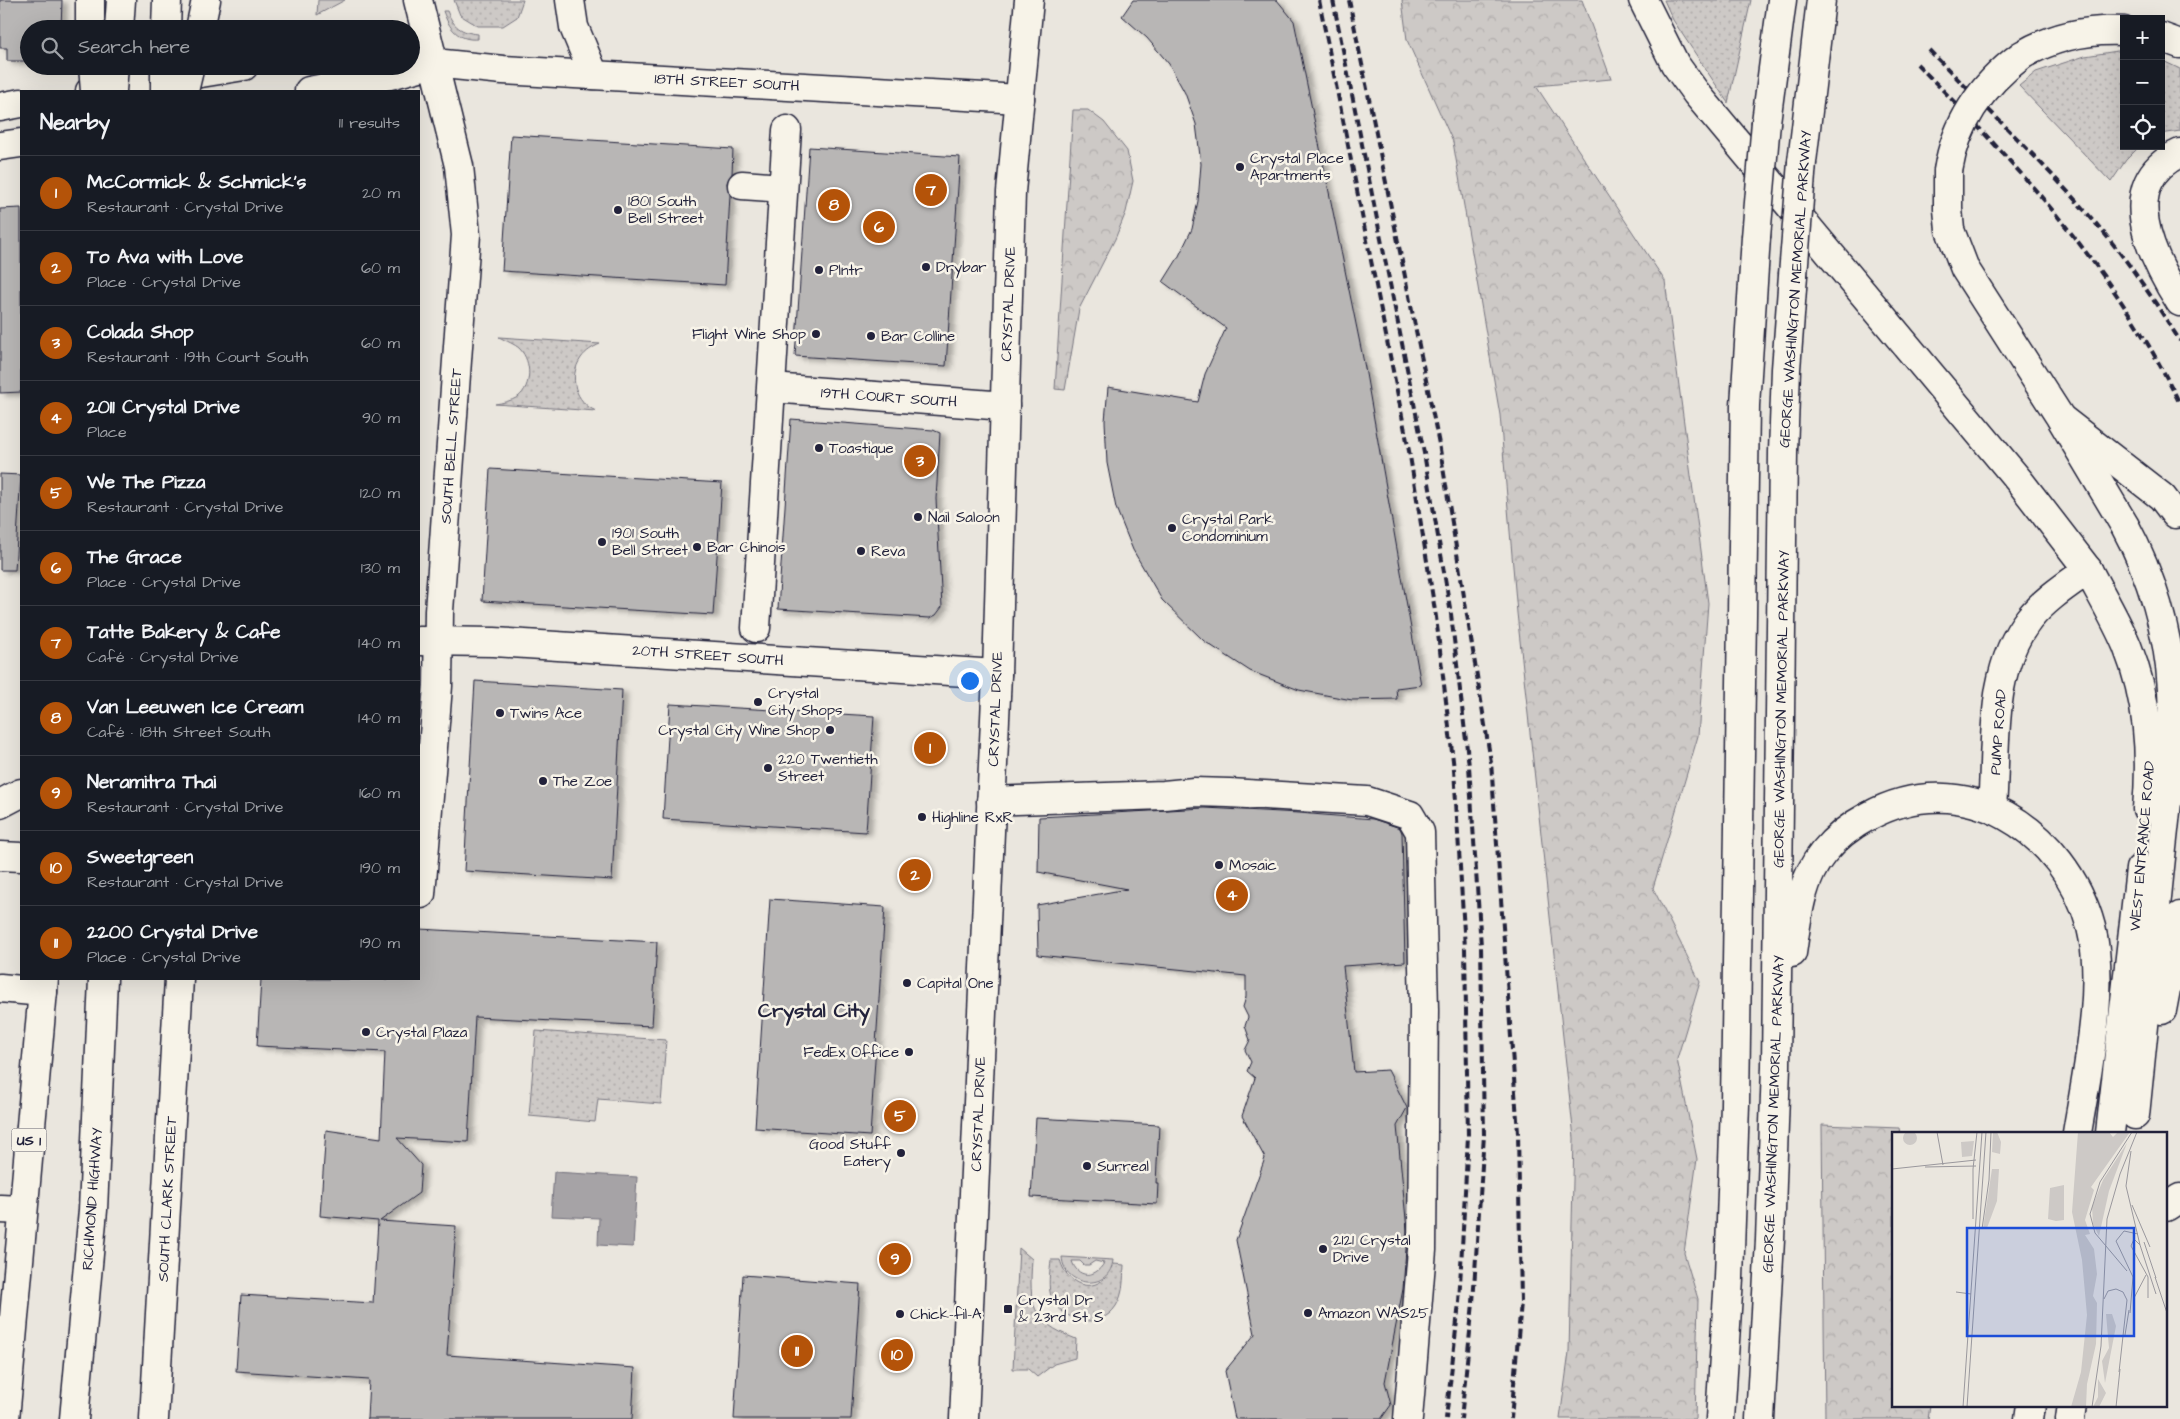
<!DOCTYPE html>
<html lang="en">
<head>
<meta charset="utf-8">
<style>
	:root { --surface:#171b24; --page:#242831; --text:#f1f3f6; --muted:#9ea1a6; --line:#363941; --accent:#b45309 }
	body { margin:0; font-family:"Architects Daughter",sans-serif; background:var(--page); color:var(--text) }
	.controls { position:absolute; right:15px; top:15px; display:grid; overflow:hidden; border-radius:0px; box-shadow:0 5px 20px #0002 }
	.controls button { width:45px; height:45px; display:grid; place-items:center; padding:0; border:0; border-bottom:1px solid var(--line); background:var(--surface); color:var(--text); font:25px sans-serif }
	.you { position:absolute; left:969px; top:680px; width:18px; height:18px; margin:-12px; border:4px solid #fff; border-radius:50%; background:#1a73e8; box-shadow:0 0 0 8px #1a73e833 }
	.badge { display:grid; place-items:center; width:32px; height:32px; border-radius:50%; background:var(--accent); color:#fff; font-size:16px; font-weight:700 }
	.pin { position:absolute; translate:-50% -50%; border:2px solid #fff; box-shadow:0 1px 5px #0006 }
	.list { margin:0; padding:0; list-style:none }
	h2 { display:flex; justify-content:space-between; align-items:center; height:65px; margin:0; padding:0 20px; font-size:21px }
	h2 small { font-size:16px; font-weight:400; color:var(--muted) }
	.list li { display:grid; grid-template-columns:32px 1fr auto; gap:15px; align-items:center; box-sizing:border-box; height:75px; padding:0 20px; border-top:1px solid var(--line) }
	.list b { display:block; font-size:19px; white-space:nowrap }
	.list p { margin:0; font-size:16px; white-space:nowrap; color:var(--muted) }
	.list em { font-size:16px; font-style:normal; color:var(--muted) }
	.icon { flex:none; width:28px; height:28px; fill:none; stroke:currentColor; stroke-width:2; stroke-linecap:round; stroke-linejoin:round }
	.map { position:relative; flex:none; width:2180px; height:1419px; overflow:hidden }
	.search { position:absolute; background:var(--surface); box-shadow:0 5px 20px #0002; left:20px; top:20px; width:400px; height:55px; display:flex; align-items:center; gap:12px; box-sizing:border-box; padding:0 18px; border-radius:28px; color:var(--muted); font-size:19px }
	.panel { position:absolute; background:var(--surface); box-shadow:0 5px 20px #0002; left:20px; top:90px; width:400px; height:890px; border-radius:0px }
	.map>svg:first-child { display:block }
	.grass { fill:url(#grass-dots); stroke:#787680 }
	.forest { fill:url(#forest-crowns); stroke:#787680 }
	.garden { fill:#cdc9c6; stroke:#787680; fill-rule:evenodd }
	.water { fill:#a6a3a6; stroke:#716f7b }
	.building { fill:#b8b6b5; stroke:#22223b; filter:url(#shadow) }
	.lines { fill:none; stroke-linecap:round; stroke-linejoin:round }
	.minor-casing { stroke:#22223b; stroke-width:31 }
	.major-casing { stroke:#22223b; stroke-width:31 }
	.highway-casing { stroke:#22223b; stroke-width:31 }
	.minor { stroke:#f7f3e8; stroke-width:28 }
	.major { stroke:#f7f3e8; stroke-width:28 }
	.highway { stroke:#f7f3e8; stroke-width:28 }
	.rail { stroke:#22223b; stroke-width:4; stroke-dasharray:8 4; stroke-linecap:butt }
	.major-bridge-casing { stroke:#22223b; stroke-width:31; stroke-linecap:butt }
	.highway-bridge-casing { stroke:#22223b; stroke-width:31; stroke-linecap:butt }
	.major-bridge { stroke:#f7f3e8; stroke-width:28 }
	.highway-bridge { stroke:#f7f3e8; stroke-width:28 }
	.poi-dot { fill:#22223b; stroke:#f7f3e8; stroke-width:2 }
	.labels { text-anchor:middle; stroke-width:5; stroke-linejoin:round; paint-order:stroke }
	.shield { fill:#f7f3e8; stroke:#62616f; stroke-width:1 }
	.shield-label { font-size:14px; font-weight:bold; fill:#22223b }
	.street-label { font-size:15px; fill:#22223b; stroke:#f7f3e8 }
	.poi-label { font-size:15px; fill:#22223b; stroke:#f7f3e8; text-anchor:start }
	.district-label { font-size:20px; font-weight:bold; fill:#22223b; stroke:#f7f3e8 }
	.inset-road { fill:none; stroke:#9a989d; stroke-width:1 }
	.view { fill:#1d4ed8; fill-opacity:0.15; stroke:#1d4ed8; stroke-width:2.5 }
	.inset-edge { fill:none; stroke:#22223b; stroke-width:2.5 }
</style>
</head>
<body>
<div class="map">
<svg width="2180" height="1419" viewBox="0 0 2180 1419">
	<defs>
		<pattern id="grass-dots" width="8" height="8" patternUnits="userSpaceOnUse" patternTransform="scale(1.25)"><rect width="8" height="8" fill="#cdc9c6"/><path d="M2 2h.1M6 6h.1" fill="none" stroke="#b0acab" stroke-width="1.8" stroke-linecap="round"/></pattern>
		<pattern id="forest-crowns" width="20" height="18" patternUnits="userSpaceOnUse" patternTransform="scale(1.25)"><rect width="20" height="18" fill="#cdc9c6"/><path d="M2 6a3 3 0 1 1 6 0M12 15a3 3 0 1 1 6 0" fill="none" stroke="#b0acab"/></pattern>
		<filter id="shadow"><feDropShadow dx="5.5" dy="3" stdDeviation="2.5" flood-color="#0004"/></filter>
	</defs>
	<rect width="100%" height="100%" fill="#eae6de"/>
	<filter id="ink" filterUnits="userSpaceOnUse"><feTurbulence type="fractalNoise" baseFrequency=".02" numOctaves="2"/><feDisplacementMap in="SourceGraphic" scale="10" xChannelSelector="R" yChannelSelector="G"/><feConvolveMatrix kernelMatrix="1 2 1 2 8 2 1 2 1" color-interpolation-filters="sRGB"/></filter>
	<g filter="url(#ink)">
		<g class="grass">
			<path d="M454,0H523L517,17L503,26H478L460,15Z"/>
			<path d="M1664,0H1751L1728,103L1673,20Z"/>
			<path d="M443,11H447C454,27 460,32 478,34V39C458,41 449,28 443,11Z"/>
			<path d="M2124,50V146H2140L2126,160L2111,182L2019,86L2036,72L2085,56Z"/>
			<path d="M2161,60L2180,69V131L2161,134Z"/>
			<path d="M499,337L600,344C593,347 586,351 581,358C568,377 575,402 596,411L495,404C502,403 511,401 518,397C532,386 532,362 520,349C515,344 506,341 499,337Z"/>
			<path d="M536,1031L666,1040L661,1104L598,1099L595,1122L529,1116Z"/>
			<path d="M1019,1248L1032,1259C1029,1305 1030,1321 1076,1339L1075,1358L1054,1364L1037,1377L1028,1369H1013Z"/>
			<path d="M1051,1260H1060C1069,1291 1102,1295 1114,1264L1124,1265C1123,1279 1124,1293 1116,1306C1100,1331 1064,1322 1052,1299C1047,1287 1050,1272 1051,1260Z"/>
		</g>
		<g class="forest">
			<path d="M1402,0H1582L1611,79L1536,86L1665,281L1708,603L1698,736L1653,888L1700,982L1677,1059L1697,1159L1684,1253L1698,1299L1695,1419H1560L1569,1352L1574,1138L1517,613L1500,415L1453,142L1407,40Z"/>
			<path d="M1073,110H1088L1104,122L1127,151L1133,181L1126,212L1115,239L1079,309L1065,390L1055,389Z"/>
			<path d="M1822,1125L1899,1128L1900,1133H1894V1405H1930L1928,1419H1825Z"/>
		</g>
		<g class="garden">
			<path d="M318,0H345L317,15Z"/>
			<path d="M1062,1257L1113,1260C1110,1292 1064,1288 1062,1257ZM1072,1261H1080L1084,1265H1089L1095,1261L1104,1263C1095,1279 1077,1278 1072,1261Z"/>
		</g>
		<path class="water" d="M554,1172L637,1177L633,1247L598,1245L599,1218L551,1216Z"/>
		<g class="building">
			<path d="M0,0H62L61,29H29V61H7V48H0Z"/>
			<path d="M1133,0H1277L1294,21L1365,368L1421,685L1396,688L1397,699L1352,700L1299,690L1250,671L1204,641L1162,600L1133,550L1116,508L1107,463L1105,421L1108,387L1198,402L1205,374L1226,328L1163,282L1178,258L1192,229L1198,201L1201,164L1196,124L1185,93L1169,64L1147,38L1122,16Z"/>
			<path d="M511,135L733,149L732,174L727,183L730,195L725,285L502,271Z"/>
			<path d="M809,147L960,157L946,366L795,356Z"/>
			<path d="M21,208V392L0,393V209Z"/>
			<path d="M791,419L933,430L940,433L936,499L942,607L936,615L930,618L778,609Z"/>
			<path d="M490,469L722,483L713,615L482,601Z"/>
			<path d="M0,474L21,475L15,570H0Z"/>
			<path d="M475,681L622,690L612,880L464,871Z"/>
			<path d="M670,704L874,716L866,832L663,819Z"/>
			<path d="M1205,808L1299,813L1373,819L1400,828L1402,833L1405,962L1343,966L1354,1072L1388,1070L1407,1108L1397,1126L1407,1230L1406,1249L1403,1289L1385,1382L1391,1405L1381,1419H1235L1225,1371L1255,1334L1236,1240L1265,1158L1242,1116L1255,1078L1247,1071L1251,1062L1245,1050L1250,1040L1245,1026L1248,1017L1243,1007L1246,997V976L1038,955L1037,905L1127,889L1038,872L1039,817Z"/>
			<path d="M770,899L885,907L870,1136L755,1128Z"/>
			<path d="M419,929L657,942L652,1026L475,1017L468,1142L397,1138L421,1165L419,1193L380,1221L456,1226L447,1355L635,1368L632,1419H367L369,1380L236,1371L241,1295L373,1303L378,1221L320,1216L326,1130L381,1138L385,1052L257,1046L261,979H419Z"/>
			<path d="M1036,1118L1159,1125L1156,1183H1158L1157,1204L1031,1197Z"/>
			<path d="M743,1275L860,1284L851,1419H734Z"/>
		</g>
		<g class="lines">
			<defs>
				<g id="minor">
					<path d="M418,0L459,166L466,235L439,611L438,686L421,894H419"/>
					<path d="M570,0L574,27L594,75"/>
					<path d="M411,55L434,63L503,70L1020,99"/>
					<path d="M90,91L244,66"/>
					<path d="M309,91L390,75L434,63"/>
					<path d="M0,107L21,103"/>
					<path d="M0,146L21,143"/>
					<path d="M742,185L783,188"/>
					<path d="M772,388L1005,406"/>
					<path d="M2063,420L2162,497L2175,514"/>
					<path d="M756,628L787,130"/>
					<path d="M419,641L494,642L997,674"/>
					<path d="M991,801L1164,795L1194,792L1229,793L1367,801L1410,815L1420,832L1424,1010L1422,1250L1408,1419"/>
					<path d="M0,804L21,793"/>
					<path d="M1992,808C1997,746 1988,671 2029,619C2045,599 2067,585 2088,570"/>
					<path d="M0,988L43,992"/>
					<path d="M2166,1207L2180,1198"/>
					<path d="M0,1209L23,1210"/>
					<path d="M154,1419L179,979"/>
					<path d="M964,1419L997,674L1011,192L1029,0"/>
				</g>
				<g id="major">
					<path d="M2161,37L2180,44"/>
					<path d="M2022,55C2054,36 2087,29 2124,31"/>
					<path d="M2180,153C2114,183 2152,258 2180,302"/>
					<path d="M1948,171V209L1950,230L1965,269L2060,417L2125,526C2151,574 2169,633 2172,689C2175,751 2165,815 2159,877C2151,957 2143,1036 2135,1115"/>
					<path d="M2088,570C2101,595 2116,620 2127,646C2148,699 2152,752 2147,809"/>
					<path d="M2162,1010L2180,916"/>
					<path d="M2110,1133L2140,869"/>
					<path d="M2070,1419L2072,1405"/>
				</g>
				<g id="highway">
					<path d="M90,0V29"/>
					<path d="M1643,0L1675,64L1696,93L2021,483L2088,570"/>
					<path d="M119,29L121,0"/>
					<path d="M166,29L167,0"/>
					<path d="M200,29L206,0"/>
					<path d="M1766,122L1782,0"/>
					<path d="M1802,162L1821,0"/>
					<path d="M0,856L21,857"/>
					<path d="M1792,953C1797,919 1800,881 1823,853C1835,838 1852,825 1869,816C1964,764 2065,830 2091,927C2106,987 2087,1072 2077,1133"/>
					<path d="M5,1419L44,979"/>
					<path d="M74,1419L93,1210L103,979"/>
					<path d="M1720,1419L1729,1278L1735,1104L1745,405L1756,237"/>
					<path d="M1760,1419L1770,1240L1776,1066L1783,452L1786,369L1793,275"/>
					<path d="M2029,1419L2031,1405"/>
				</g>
			</defs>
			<use href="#minor" class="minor-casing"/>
			<use href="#major" class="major-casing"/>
			<use href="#highway" class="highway-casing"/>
			<use href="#minor" class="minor"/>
			<use href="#major" class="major"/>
			<use href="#highway" class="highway"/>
			<g class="rail">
				<path d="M1319,0L1410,456L1436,617L1454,769L1465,948L1468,1136L1459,1303L1446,1419"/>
				<path d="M1333,0L1424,453L1451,614L1469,766L1481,946L1484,1135L1473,1303L1461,1419"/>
				<path d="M1349,0L1440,449L1491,762L1518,1133L1521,1302L1511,1419"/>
				<path d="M1929,50C1991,113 2057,175 2113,244C2137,274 2159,308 2180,341"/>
				<path d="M1917,64C2021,169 2115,270 2180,404"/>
			</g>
			<defs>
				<path id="major-bridge" d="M1948,171C1956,121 1983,84 2022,55"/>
				<g id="highway-bridge">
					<path d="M93,66L95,91"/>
					<path d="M112,91L114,66"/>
					<path d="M165,91V66"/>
					<path d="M184,91L190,66"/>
					<path d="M1756,237L1766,122"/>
					<path d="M1793,275L1802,162"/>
				</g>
			</defs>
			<use href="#major-bridge" class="major-bridge-casing"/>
			<use href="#highway-bridge" class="highway-bridge-casing"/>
			<use href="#major-bridge" class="major-bridge"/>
			<use href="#highway-bridge" class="highway-bridge"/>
		</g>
	</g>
	<g class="poi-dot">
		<circle cx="1240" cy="167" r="5"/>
		<circle cx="618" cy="210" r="5"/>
		<circle cx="926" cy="267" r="5"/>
		<circle cx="819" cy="270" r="5"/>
		<circle cx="816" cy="334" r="5"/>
		<circle cx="871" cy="336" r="5"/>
		<circle cx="819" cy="448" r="5"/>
		<circle cx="918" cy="517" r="5"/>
		<circle cx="1172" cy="528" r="5"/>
		<circle cx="602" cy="542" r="5"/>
		<circle cx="697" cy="547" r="5"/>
		<circle cx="861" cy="551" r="5"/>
		<circle cx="758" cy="702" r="5"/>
		<circle cx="500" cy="713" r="5"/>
		<circle cx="830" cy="730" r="5"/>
		<circle cx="768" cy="768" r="5"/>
		<circle cx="543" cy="781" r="5"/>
		<circle cx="922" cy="817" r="5"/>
		<circle cx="1219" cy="865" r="5"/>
		<circle cx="907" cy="983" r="5"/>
		<circle cx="366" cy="1032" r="5"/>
		<circle cx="909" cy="1052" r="5"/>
		<circle cx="901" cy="1153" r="5"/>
		<circle cx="1087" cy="1166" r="5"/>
		<circle cx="1323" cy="1249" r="5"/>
		<rect x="1003" y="1304" width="10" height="10" rx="2.5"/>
		<circle cx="1308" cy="1313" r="5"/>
		<circle cx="900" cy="1314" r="5"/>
	</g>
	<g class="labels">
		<rect class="shield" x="11.5" y="1128.5" width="35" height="23" rx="4"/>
		<g class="shield-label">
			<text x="29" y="1145">US 1</text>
		</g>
		<g class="street-label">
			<text transform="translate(727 82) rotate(3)" y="5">18TH STREET SOUTH</text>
			<text transform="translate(1795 289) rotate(-86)" y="5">GEORGE WASHINGTON MEMORIAL PARKWAY</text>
			<text transform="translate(1008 304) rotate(-88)" y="5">CRYSTAL DRIVE</text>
			<text transform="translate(889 397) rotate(4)" y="5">19TH COURT SOUTH</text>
			<text transform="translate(451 446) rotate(-86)" y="5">SOUTH BELL STREET</text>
			<text transform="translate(708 655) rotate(4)" y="5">20TH STREET SOUTH</text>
			<text transform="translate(995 709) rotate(-88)" y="5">CRYSTAL DRIVE</text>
			<text transform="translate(1781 709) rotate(-89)" y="5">GEORGE WASHINGTON MEMORIAL PARKWAY</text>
			<text transform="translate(1998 732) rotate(-86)" y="5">PUMP ROAD</text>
			<text transform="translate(2142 846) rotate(-85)" y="5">WEST ENTRANCE ROAD</text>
			<text transform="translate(978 1114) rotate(-88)" y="5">CRYSTAL DRIVE</text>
			<text transform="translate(1773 1114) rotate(-88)" y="5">GEORGE WASHINGTON MEMORIAL PARKWAY</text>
			<text transform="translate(92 1199) rotate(-86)" y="5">RICHMOND HIGHWAY</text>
			<text transform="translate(167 1199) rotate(-87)" y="5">SOUTH CLARK STREET</text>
		</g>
		<g class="poi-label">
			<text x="1250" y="163">Crystal Place<tspan x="1250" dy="17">Apartments</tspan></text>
			<text x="628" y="206">1801 South<tspan x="628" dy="17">Bell Street</tspan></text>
			<text x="936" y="272">Drybar</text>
			<text x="829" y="275">Plntr</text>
			<text x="806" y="339" text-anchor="end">Flight Wine Shop</text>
			<text x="881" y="341">Bar Colline</text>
			<text x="829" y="453">Toastique</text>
			<text x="928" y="522">Nail Saloon</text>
			<text x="1182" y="524">Crystal Park<tspan x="1182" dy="17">Condominium</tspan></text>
			<text x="612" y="538">1901 South<tspan x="612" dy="17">Bell Street</tspan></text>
			<text x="707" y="552">Bar Chinois</text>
			<text x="871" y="556">Reva</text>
			<text x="768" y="698">Crystal<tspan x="768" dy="17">City Shops</tspan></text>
			<text x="510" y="718">Twins Ace</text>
			<text x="820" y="735" text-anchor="end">Crystal City Wine Shop</text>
			<text x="778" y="764">220 Twentieth<tspan x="778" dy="17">Street</tspan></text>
			<text x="553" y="786">The Zoe</text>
			<text x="932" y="822">Highline RxR</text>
			<text x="1229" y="870">Mosaic</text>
			<text x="917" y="988">Capital One</text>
			<text x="376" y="1037">Crystal Plaza</text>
			<text x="899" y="1057" text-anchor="end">FedEx Office</text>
			<text x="891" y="1149" text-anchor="end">Good Stuff<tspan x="891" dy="17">Eatery</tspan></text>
			<text x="1097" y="1171">Surreal</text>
			<text x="1333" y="1245">2121 Crystal<tspan x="1333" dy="17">Drive</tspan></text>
			<text x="1018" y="1305">Crystal Dr<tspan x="1018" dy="17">&amp; 23rd St S</tspan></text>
			<text x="1318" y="1318">Amazon WAS25</text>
			<text x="910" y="1319">Chick-fil-A</text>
		</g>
		<g class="district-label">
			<text x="814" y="1017">Crystal City</text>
		</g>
	</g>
	<g transform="translate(1892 1132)">
		<rect width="275" height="275" fill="#eae6de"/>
		<path d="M11 6a7 7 0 1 1 14 0a7 7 0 1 1-14 0ZM101,0H105L109,10L108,22L100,20ZM82,9L80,24L70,25L69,10ZM235,11L217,59L207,104L201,92L200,75L211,48ZM100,37H107L105,69L95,96H91ZM172,53V88L164,89L156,87L158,56Z" fill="#cdc9c6"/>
		<path d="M186,0H217L221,5L226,0H238L199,55L202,58L193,88L198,102L193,103L202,117L205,142L201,164L205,171L204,212L195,252L194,275H179L189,240L195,183L190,128L180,80ZM214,182H220L224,194L213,251L210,229L217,216ZM206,247L214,261L207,275H201L206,265Z" fill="#cdc9c6"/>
		<path class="inset-road" d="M45,0L51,33M239,19L234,54L248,113M33,35L84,34M0,37L84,28M240,73L258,115M81,87V37L85,0M90,97L97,48L99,0M252,110L264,146M235,139L203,101L198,82L208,50L240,0M263,145L275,181M64,160L79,162M242,166L254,143M256,166V145L239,114L242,107L248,113L264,162M212,167L216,159L224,157L231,160L235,168L227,240M238,181L241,145L224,109L232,99L246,102M233,203L237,178M71,275L90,0M75,275L94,0M200,275L209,214L215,87L228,42L245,0M224,275L228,237"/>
		<path class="view" d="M75,96H242V204H75Z"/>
		<rect width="275" height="275" class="inset-edge"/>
	</g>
</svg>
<div class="controls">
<button>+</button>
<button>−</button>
<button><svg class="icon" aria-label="locate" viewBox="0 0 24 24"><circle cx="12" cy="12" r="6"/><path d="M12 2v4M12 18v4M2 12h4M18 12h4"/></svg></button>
</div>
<div class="you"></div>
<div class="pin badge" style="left:930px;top:748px">1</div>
<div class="pin badge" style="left:915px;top:875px">2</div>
<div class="pin badge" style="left:920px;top:461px">3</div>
<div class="pin badge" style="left:1232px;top:895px">4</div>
<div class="pin badge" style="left:900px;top:1116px">5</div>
<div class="pin badge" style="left:879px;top:227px">6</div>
<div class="pin badge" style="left:931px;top:190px">7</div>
<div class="pin badge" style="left:834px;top:205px">8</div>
<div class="pin badge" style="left:895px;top:1259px">9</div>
<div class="pin badge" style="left:897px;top:1355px">10</div>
<div class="pin badge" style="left:797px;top:1351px">11</div>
<div class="search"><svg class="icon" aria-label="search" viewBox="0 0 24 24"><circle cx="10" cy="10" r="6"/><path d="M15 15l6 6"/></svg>Search here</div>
<section class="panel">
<h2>Nearby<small>11 results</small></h2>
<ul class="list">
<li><span class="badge">1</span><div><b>McCormick &amp; Schmick's</b><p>Restaurant · Crystal Drive</p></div><em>20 m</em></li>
<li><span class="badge">2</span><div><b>To Ava with Love</b><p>Place · Crystal Drive</p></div><em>60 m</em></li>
<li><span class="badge">3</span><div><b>Colada Shop</b><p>Restaurant · 19th Court South</p></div><em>60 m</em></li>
<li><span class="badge">4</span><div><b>2011 Crystal Drive</b><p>Place</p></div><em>90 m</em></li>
<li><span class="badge">5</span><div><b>We The Pizza</b><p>Restaurant · Crystal Drive</p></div><em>120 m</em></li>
<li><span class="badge">6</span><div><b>The Grace</b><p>Place · Crystal Drive</p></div><em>130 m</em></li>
<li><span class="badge">7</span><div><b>Tatte Bakery &amp; Cafe</b><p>Café · Crystal Drive</p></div><em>140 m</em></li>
<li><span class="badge">8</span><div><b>Van Leeuwen Ice Cream</b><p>Café · 18th Street South</p></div><em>140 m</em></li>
<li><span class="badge">9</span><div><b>Neramitra Thai</b><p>Restaurant · Crystal Drive</p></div><em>160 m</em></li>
<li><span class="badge">10</span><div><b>Sweetgreen</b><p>Restaurant · Crystal Drive</p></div><em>190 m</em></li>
<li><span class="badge">11</span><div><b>2200 Crystal Drive</b><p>Place · Crystal Drive</p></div><em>190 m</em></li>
</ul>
</section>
</div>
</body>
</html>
